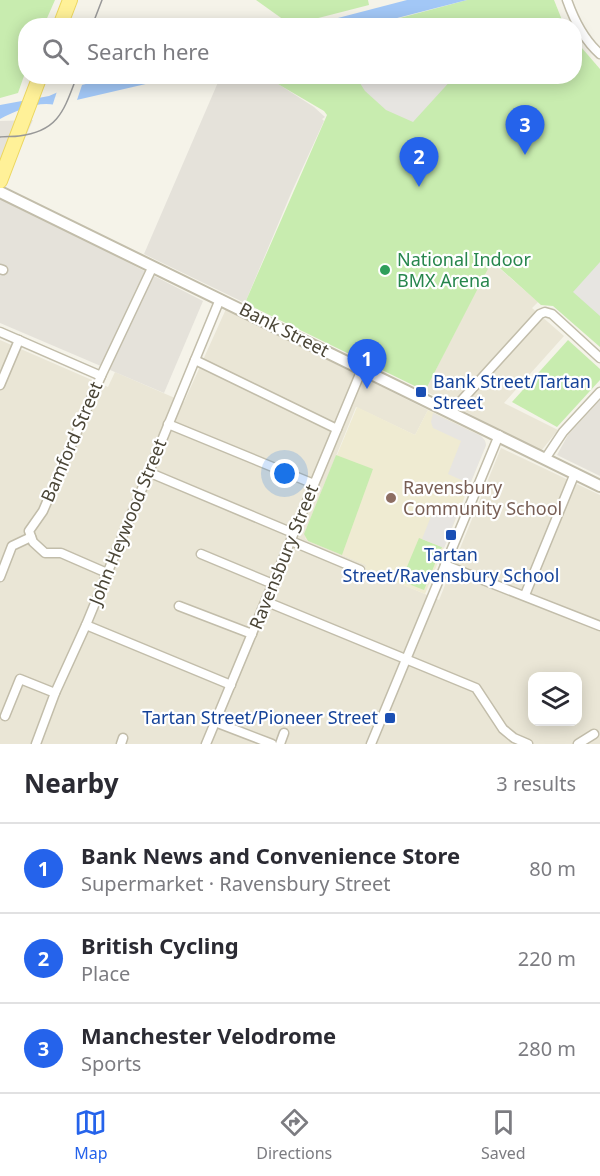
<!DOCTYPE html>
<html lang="en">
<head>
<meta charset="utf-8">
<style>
	:root { --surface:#fff; --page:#f2f2f3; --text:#2b2b33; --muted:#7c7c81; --line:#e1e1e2; --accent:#2563eb }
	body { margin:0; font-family:"Noto Sans",sans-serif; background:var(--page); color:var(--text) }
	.controls { position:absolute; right:18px; bottom:18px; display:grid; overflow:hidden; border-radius:12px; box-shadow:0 3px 15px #0003 }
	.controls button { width:54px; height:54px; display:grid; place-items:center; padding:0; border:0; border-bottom:2px solid var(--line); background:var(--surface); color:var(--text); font:30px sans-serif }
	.you { position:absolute; left:285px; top:474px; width:21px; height:21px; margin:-15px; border:4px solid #fff; border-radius:50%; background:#1a73e8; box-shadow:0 0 0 9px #1a73e833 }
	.badge { display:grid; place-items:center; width:39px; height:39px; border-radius:50%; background:var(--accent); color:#fff; font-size:20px; font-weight:700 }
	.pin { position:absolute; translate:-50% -50px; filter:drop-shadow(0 2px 3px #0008) }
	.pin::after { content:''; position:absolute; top:32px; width:21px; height:18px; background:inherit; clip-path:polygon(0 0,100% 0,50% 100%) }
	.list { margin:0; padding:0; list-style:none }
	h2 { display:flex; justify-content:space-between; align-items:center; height:78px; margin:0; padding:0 24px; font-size:26px }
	h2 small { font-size:20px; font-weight:400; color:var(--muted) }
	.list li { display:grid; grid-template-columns:39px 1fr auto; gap:18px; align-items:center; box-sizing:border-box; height:90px; padding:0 24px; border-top:2px solid var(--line) }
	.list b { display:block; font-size:22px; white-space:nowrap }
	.list p { margin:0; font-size:20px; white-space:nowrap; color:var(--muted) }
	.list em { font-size:20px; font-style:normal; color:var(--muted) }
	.icon { flex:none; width:33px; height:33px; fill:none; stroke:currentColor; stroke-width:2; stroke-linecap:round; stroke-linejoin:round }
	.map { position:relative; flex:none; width:600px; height:744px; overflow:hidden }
	.search { position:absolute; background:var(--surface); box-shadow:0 3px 15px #0003; left:18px; right:18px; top:18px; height:66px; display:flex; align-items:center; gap:15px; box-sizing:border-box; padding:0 21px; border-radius:24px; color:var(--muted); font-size:22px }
	.sheet { height:348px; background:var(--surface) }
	nav { display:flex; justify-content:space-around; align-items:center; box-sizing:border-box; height:84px; border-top:2px solid var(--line); background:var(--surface); font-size:16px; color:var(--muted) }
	nav a { display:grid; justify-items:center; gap:3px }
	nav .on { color:var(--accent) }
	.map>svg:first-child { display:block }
	.residential { fill:#eae6d6; fill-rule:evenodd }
	.industrial { fill:#e5e2da }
	.education { fill:#efebd2 }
	.green { fill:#c8ecaf }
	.parking { fill:#e7e5e1 }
	.water { fill:#a2c7f6 }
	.pier { fill:#f5f3e9 }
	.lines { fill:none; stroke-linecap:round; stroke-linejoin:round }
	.minor-casing { stroke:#c2bdaa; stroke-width:11 }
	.tertiary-casing { stroke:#c2bdaa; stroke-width:14 }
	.primary-casing { stroke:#ecd760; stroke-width:16 }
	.minor { stroke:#fff; stroke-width:8 }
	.tertiary { stroke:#fff; stroke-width:10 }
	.primary { stroke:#fff198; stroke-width:14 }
	.tram { stroke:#989898; stroke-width:1.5 }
	.leisure-dot { fill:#2e9e5b; stroke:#fff; stroke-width:2 }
	.transit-dot { fill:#1a4fb4; stroke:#fff; stroke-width:2 }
	.education-dot { fill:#8d6e63; stroke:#fff; stroke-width:2 }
	.labels { text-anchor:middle; stroke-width:4.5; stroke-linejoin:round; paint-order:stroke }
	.leisure-label { font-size:18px; fill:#27864d; stroke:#fff; text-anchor:start }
	.street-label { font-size:18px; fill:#4a4536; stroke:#fff }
	.transit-label { font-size:18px; fill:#164399; stroke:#fff; text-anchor:start }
	.education-label { font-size:18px; fill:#785e54; stroke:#fff; text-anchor:start }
</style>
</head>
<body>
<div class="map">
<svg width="600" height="744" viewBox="0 0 600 744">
	<rect width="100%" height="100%" fill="#f5f3e9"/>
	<g class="residential">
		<path d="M491,261L538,302L532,308L564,336L504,403L558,430L541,451L425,391Z"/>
		<path d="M226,309L428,410L415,435L356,407L305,532V538L308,541L367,565L366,569L439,600L501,448L600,495V744H0V340L108,387L115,372L184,402ZM532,676H578V722H532Z"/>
	</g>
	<g class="industrial">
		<path d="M250,77H261L275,82L314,107L325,117L322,119L324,121L292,191L245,303L144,254L219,80L251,84Z"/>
		<path d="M33,120L0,194V121Z"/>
		<path d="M0,197L203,301L164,393L0,323Z"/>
		<path d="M600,400V476L557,455L568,435Z"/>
	</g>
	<path class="education" d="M357,407L415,435L428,410L481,436L485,441L486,445L425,594L365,569L366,565L308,541L305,538V532Z"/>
	<g class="green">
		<path d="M0,0H55L44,25L26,26L25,73L18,93L0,98Z"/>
		<path d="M256,0H368L369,5L291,25Z"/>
		<path d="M467,0H554L564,25L370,26Z"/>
		<path d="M575,40L600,69V347L553,306L541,305L492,261L425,391L245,303L327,115L324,111L266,77L574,76Z"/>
		<path d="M568,340L600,369V380L557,427L512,402Z"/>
		<path d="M336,455L373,469L342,555L308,541L304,534Z"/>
		<path d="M419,538L442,547L424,590L401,581Z"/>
	</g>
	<g class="parking">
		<path d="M356,77H454L413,122L386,110L365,91Z"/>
		<path d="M600,262V316L573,292Z"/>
		<path d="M433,413L481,436L485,441L486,445L470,484L448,474L461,441L433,428L431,422Z"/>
		<path d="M441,506L458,512L444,548L422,539L434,509L439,511Z"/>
	</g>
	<g class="water">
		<path d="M407,0H467L370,25H311Z"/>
		<path d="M115,77H176L55,105C37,101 16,111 0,119V105L49,96L65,89Z"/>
	</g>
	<path class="pier" d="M83,82L76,103L52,107L58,88Z"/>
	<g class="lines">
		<defs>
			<g id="minor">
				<path d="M567,0C574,20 584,40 600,54"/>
				<path d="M0,269L3,270"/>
				<path d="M0,332L101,376"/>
				<path d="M195,360L337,429"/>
				<path d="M0,385L19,340"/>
				<path d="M451,412L540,314L545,312L552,314L600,358"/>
				<path d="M168,424L314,484"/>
				<path d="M545,459L563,432L600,392"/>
				<path d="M148,472L293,533"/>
				<path d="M291,541L360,570"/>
				<path d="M201,554L273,584"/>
				<path d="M445,565L600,626"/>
				<path d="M107,573L61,553H45L33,542L29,531L43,511L101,376L152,268"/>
				<path d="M0,577L12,546L31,537"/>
				<path d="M525,595L575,473"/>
				<path d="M267,602L476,688L503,729L514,738L528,744"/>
				<path d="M179,606L252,634"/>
				<path d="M86,625L231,685"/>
				<path d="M5,716L20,679L55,693"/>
				<path d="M215,722L272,744"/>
				<path d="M36,744L55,693L86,625L220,299"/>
				<path d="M121,744L123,738"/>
				<path d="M206,744L362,369"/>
				<path d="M280,744L284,733"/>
				<path d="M371,744L499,435"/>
				<path d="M578,744L594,734"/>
			</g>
			<path id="tertiary" d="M0,192L600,486"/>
			<g id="primary">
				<path d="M60,26L70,0"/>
				<path d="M0,181L40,76"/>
			</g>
		</defs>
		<use href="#minor" class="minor-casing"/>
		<use href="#tertiary" class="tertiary-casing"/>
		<use href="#primary" class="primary-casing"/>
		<use href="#minor" class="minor"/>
		<use href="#tertiary" class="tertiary"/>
		<use href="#primary" class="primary"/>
		<g class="tram">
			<path d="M92,26L102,0"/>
			<path d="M0,137C6,136 13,137 19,136C59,131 64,110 77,76"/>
		</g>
	</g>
	<circle class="leisure-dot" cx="385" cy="270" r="6"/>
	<g class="transit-dot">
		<rect x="415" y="386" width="12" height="12" rx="3"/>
		<rect x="445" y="529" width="12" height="12" rx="3"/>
		<rect x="384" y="712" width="12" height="12" rx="3"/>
	</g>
	<circle class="education-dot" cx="391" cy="498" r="6"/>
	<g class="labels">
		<g class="leisure-label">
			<text x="397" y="266">National Indoor<tspan x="397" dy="21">BMX Arena</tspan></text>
		</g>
		<g class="street-label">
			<text transform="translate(284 330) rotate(27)" y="6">Bank Street</text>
			<text transform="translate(72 442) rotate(-67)" y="6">Bamford Street</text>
			<text transform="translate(128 522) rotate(-68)" y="6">John Heywood Street</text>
			<text transform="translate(284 557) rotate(-68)" y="6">Ravensbury Street</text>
		</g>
		<g class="transit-label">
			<text x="433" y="388">Bank Street/Tartan<tspan x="433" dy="21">Street</tspan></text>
			<text x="451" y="561" text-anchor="middle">Tartan<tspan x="451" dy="21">Street/Ravensbury School</tspan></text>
			<text x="378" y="724" text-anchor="end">Tartan Street/Pioneer Street</text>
		</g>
		<g class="education-label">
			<text x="403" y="494">Ravensbury<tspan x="403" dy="21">Community School</tspan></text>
		</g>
	</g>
</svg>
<div class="controls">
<button><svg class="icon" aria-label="layers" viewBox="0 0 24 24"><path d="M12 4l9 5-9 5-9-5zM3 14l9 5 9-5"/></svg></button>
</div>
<div class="you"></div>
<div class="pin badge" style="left:367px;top:389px">1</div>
<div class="pin badge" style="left:419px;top:187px">2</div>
<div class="pin badge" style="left:525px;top:155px">3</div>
<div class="search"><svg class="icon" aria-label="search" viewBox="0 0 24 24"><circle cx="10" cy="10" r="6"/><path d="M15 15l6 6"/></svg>Search here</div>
</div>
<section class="sheet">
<h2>Nearby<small>3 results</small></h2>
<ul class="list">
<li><span class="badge">1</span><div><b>Bank News and Convenience Store</b><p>Supermarket · Ravensbury Street</p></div><em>80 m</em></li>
<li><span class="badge">2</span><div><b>British Cycling</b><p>Place</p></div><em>220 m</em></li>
<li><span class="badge">3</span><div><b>Manchester Velodrome</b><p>Sports</p></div><em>280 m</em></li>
</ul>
</section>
<nav>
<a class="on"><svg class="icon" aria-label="map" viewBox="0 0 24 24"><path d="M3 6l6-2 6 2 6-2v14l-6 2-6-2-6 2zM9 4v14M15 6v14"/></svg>Map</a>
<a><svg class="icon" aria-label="directions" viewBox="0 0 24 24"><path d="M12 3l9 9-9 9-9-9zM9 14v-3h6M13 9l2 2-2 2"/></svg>Directions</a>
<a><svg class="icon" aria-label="saved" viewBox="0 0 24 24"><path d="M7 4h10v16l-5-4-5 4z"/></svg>Saved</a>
</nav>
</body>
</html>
